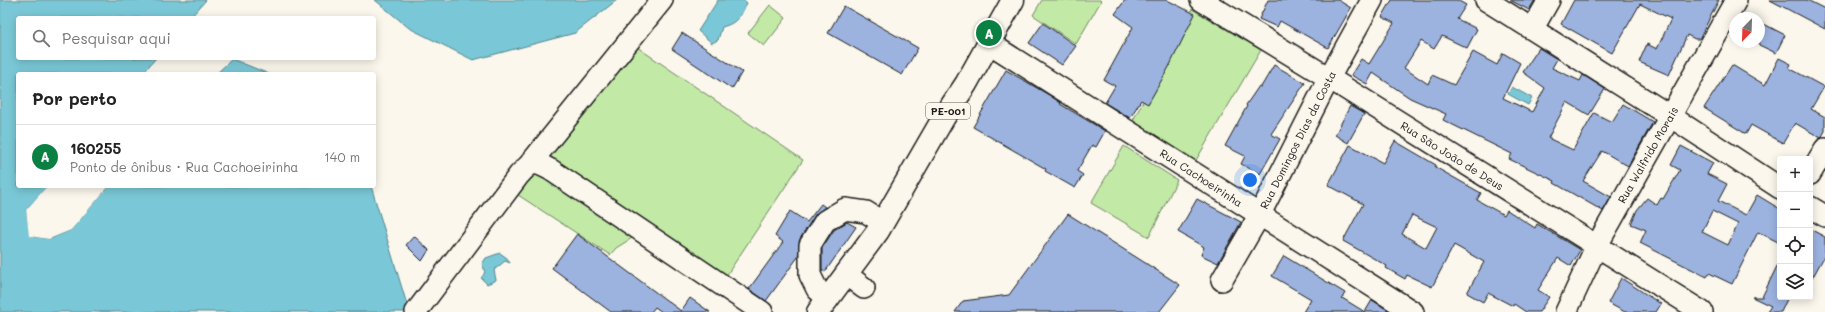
<!DOCTYPE html>
<html lang="pt">
<head>
<meta charset="utf-8">
<style>
	:root { --surface:#fff; --page:#f2f2f2; --text:#222; --muted:#767676; --line:#e0e0e0; --accent:#0b8043 }
	body { margin:0; font-family:Mali,sans-serif; background:var(--page); color:var(--text) }
	.controls { position:absolute; right:12px; bottom:12px; display:grid; overflow:hidden; border-radius:4px; box-shadow:0 2px 10px #0003 }
	.controls button { width:36px; height:36px; display:grid; place-items:center; padding:0; border:0; border-bottom:1px solid var(--line); background:var(--surface); color:var(--text); font:20px sans-serif }
	.compass { position:absolute; left:1729px; top:12px; width:36px; height:36px; border-radius:50%; background:var(--surface); box-shadow:0 2px 10px #0003; rotate:203deg }
	.you { position:absolute; left:1250px; top:180px; width:14px; height:14px; margin:-10px; border:3px solid #fff; border-radius:50%; background:#1a73e8; box-shadow:0 0 0 6px #1a73e833 }
	.badge { display:grid; place-items:center; width:26px; height:26px; border-radius:50%; background:var(--accent); color:#fff; font-size:13px; font-weight:700 }
	.pin { position:absolute; translate:-50% -50%; border:2px solid #fff; box-shadow:0 1px 4px #0006 }
	.list { margin:0; padding:0; list-style:none }
	h2 { display:flex; justify-content:space-between; align-items:center; height:52px; margin:0; padding:0 16px; font-size:17px }
	h2 small { font-size:13px; font-weight:400; color:var(--muted) }
	.list li { display:grid; grid-template-columns:26px 1fr auto; gap:12px; align-items:center; box-sizing:border-box; height:64px; padding:0 16px; border-top:1px solid var(--line) }
	.list b { display:block; font-size:15px; white-space:nowrap }
	.list p { margin:0; font-size:13px; white-space:nowrap; color:var(--muted) }
	.list em { font-size:13px; font-style:normal; color:var(--muted) }
	.icon { flex:none; width:22px; height:22px; fill:none; stroke:currentColor; stroke-width:2; stroke-linecap:round; stroke-linejoin:round }
	.map { position:relative; flex:none; width:1825px; height:312px; overflow:hidden }
	.search { position:absolute; background:var(--surface); box-shadow:0 2px 10px #0003; left:16px; top:16px; width:360px; height:44px; display:flex; align-items:center; gap:10px; box-sizing:border-box; padding:0 14px; border-radius:4px; color:var(--muted); font-size:15px }
	.panel { position:absolute; background:var(--surface); box-shadow:0 2px 10px #0003; left:16px; top:72px; width:360px; height:116px; border-radius:4px }
	.map>svg:first-child { display:block }
	.green { fill:#c2eaa6; stroke:#6f8361 }
	.water { fill:#7ac8d7; stroke:#54838c }
	.pier { fill:#fbf7ec }
	.building { fill:#9cb3e0; stroke:#1c1c1c; fill-rule:evenodd }
	.lines { fill:none; stroke-linecap:round; stroke-linejoin:round }
	.minor-casing { stroke:#1c1c1c; stroke-width:24 }
	.major-casing { stroke:#1c1c1c; stroke-width:25 }
	.minor { stroke:#fbf7ec; stroke-width:21 }
	.major { stroke:#fbf7ec; stroke-width:22 }
	.labels { text-anchor:middle; stroke-width:3; stroke-linejoin:round; paint-order:stroke }
	.shield { fill:#fbf7ec; stroke:#5f5e5a; stroke-width:1 }
	.shield-label { font-size:10px; font-weight:bold; fill:#1c1c1c }
	.street-label { font-size:11px; fill:#1c1c1c; stroke:#fbf7ec }
</style>
</head>
<body>
<div class="map">
<svg width="1825" height="312" viewBox="0 0 1825 312">
	<rect width="100%" height="100%" fill="#fbf7ec"/>
	<filter id="ink" filterUnits="userSpaceOnUse"><feTurbulence type="fractalNoise" baseFrequency=".025" numOctaves="2"/><feDisplacementMap in="SourceGraphic" scale="8" xChannelSelector="R" yChannelSelector="G"/><feConvolveMatrix kernelMatrix="1 2 1 2 8 2 1 2 1" color-interpolation-filters="sRGB"/></filter>
	<g filter="url(#ink)">
		<g class="green">
			<path d="M1042,0H1100L1101,1L1076,44L1033,15Z"/>
			<path d="M770,5L786,18L764,46L748,33Z"/>
			<path d="M1192,9L1261,50L1192,167L1130,126Z"/>
			<path d="M628,41L803,160L722,282L537,147Z"/>
			<path d="M1124,146L1177,180L1149,237L1091,203Z"/>
			<path d="M535,165L621,224L632,238L616,248L610,255L515,193Z"/>
		</g>
		<g class="water">
			<path d="M0,0H206L190,18H18V58H156L142,74H18V186H47L26,210L30,236L50,239L71,230L109,186H371L408,308L405,312H0Z"/>
			<path d="M375,0H617L575,33L473,60L409,28Z"/>
			<path d="M718,0H744L747,3C740,17 737,23 722,27L718,40L712,43L698,31Z"/>
			<path d="M232,59L269,74H216Z"/>
			<path d="M1512,87L1532,98L1528,105L1508,94Z"/>
			<path d="M500,253L507,258L510,263L505,261L494,270L496,280L487,284L481,278C486,273 485,270 482,264L486,258Z"/>
		</g>
		<path class="pier" d="M47,186L49,187L28,211L31,234L49,237L70,228L106,186H109L71,230L49,239L29,236L26,210Z"/>
		<g class="building">
			<path d="M1125,0H1167L1195,14L1169,67L1148,104L1141,100L1130,118L1105,103L1115,86L1104,80L1133,27L1115,14Z"/>
			<path d="M1268,0H1338L1351,8L1328,48L1280,21L1277,27L1259,19Z"/>
			<path d="M1392,0H1457L1466,5L1457,19L1477,29L1467,48L1442,36L1434,49L1421,41L1404,68L1428,84L1432,75L1454,85L1473,52L1497,65L1503,53L1520,63L1503,98L1532,112L1545,88L1523,72L1539,48L1557,59L1552,68L1580,81L1583,75L1605,89L1589,115L1567,102L1548,138L1573,150L1594,113L1612,122L1623,104L1653,122L1628,166L1602,151L1583,181L1611,197L1603,211L1554,183L1555,181L1509,159L1512,154L1443,120L1446,114L1410,98L1373,73L1367,84L1351,75L1361,59L1369,64L1393,25L1394,23L1382,17Z"/>
			<path d="M1510,0H1535L1529,10Z"/>
			<path d="M1574,0H1719L1699,39H1695L1687,35L1669,75L1639,62L1647,44L1657,49L1671,19L1640,4L1612,53L1561,24Z"/>
			<path d="M1770,0H1807L1825,9V29Z"/>
			<path d="M844,6L918,48L902,75L828,33Z"/>
			<path d="M1043,23L1076,46L1062,65L1029,43Z"/>
			<path d="M1762,23L1785,35L1776,53L1759,45V29Z"/>
			<path d="M682,33L742,72L732,89L672,49Z"/>
			<path d="M1779,58L1791,64L1789,68L1824,87L1811,109L1825,117V131L1821,138L1795,123L1783,143L1751,125L1746,134L1704,108L1732,65L1765,85Z"/>
			<path d="M1274,65L1305,83L1271,134L1280,139L1260,174L1241,164L1245,156L1225,146L1247,106L1246,105L1259,86L1261,87Z"/>
			<path d="M1006,70L1049,95L1061,103L1060,104L1105,131L1096,147L1092,145L1077,171L1083,175L1075,188L1045,171L1046,169L973,127Z"/>
			<path d="M1350,106L1364,114L1348,143L1335,135Z"/>
			<path d="M1395,141L1436,165L1435,167L1481,193L1477,200L1504,215L1507,210L1535,228L1537,224L1580,250L1571,266L1558,258L1538,290L1549,297L1539,312H1526L1514,304L1513,306L1488,293L1483,302L1467,293L1484,262L1454,245L1432,287L1407,275L1405,279L1386,268L1387,266L1343,241L1363,204L1328,185L1350,145L1383,163ZM1412,215L1437,227L1426,248L1402,234Z"/>
			<path d="M1681,146L1713,163L1707,174L1727,184L1718,201L1746,215L1757,195L1780,209V243L1758,232L1732,284L1709,273L1707,277L1640,243L1646,230L1631,224L1637,210L1647,198L1657,205L1661,198L1663,199L1680,170L1671,165ZM1712,211L1738,224L1728,245L1702,232Z"/>
			<path d="M1197,199L1241,222L1218,263L1201,255L1204,247L1178,232Z"/>
			<path d="M821,204L825,207L815,215L800,239L798,257L766,301L749,289L783,242L775,236L790,211L807,222Z"/>
			<path d="M1068,214L1180,285L1159,312H955L963,301L1009,295Z"/>
			<path d="M847,222L856,227L825,272L822,270V248L834,230Z"/>
			<path d="M1810,229L1825,237V255L1810,282Z"/>
			<path d="M577,234L681,311L690,298L710,312H662L655,307L651,312H611L552,268Z"/>
			<path d="M414,236L429,250L422,261L406,245Z"/>
			<path d="M1284,256L1345,293L1342,298L1365,312L1372,300L1391,312H1303L1311,299L1272,276Z"/>
			<path d="M1780,260V297H1788L1781,312H1767L1771,306L1752,297H1762Z"/>
			<path d="M1621,278L1661,304L1656,312H1625L1608,303Z"/>
		</g>
		<g class="lines">
			<defs>
				<g id="minor">
					<path d="M1201,0L1329,78L1702,312"/>
					<path d="M1486,0L1670,116L1780,188"/>
					<path d="M1533,28L1549,0"/>
					<path d="M989,43L1413,312"/>
					<path d="M529,165L662,0"/>
					<path d="M1810,174L1825,149"/>
					<path d="M1810,207L1825,216"/>
					<path d="M846,274L864,288"/>
					<path d="M1222,280L1259,216L1329,78L1372,0"/>
					<path d="M828,299L817,289L810,275V245L825,221L845,209L866,212L882,222"/>
					<path d="M416,312L519,175C532,161 534,161 551,170L762,312"/>
					<path d="M1566,312L1596,247L1736,0"/>
				</g>
				<path id="major" d="M818,312L878,231L944,117L966,84L1013,0"/>
			</defs>
			<use href="#minor" class="minor-casing"/>
			<use href="#major" class="major-casing"/>
			<use href="#minor" class="minor"/>
			<use href="#major" class="major"/>
		</g>
	</g>
	<g class="labels">
		<rect class="shield" x="926" y="103" width="44" height="16" rx="3"/>
		<g class="shield-label">
			<text x="948" y="115">PE-001</text>
		</g>
		<g class="street-label">
			<text transform="translate(1298 140) rotate(-63)" y="4">Rua Domingos Dias da Costa</text>
			<text transform="translate(1648 155) rotate(-60)" y="4">Rua Walfrido Morais</text>
			<text transform="translate(1452 156) rotate(32)" y="4">Rua São João de Deus</text>
			<text transform="translate(1201 178) rotate(33)" y="4">Rua Cachoeirinha</text>
		</g>
	</g>
</svg>
<div class="controls">
<button>+</button>
<button>−</button>
<button><svg class="icon" aria-label="locate" viewBox="0 0 24 24"><circle cx="12" cy="12" r="6"/><path d="M12 2v4M12 18v4M2 12h4M18 12h4"/></svg></button>
<button><svg class="icon" aria-label="layers" viewBox="0 0 24 24"><path d="M12 4l9 5-9 5-9-5zM3 14l9 5 9-5"/></svg></button>
</div>
<svg class="compass" viewBox="-18 -18 36 36"><path d="M0-13l5 13h-10z" fill="#e53935"/><path d="M0 13l5-13h-10z" fill="#767676"/></svg>
<div class="you"></div>
<div class="pin badge" style="left:989px;top:33px">A</div>
<div class="search"><svg class="icon" aria-label="search" viewBox="0 0 24 24"><circle cx="10" cy="10" r="6"/><path d="M15 15l6 6"/></svg>Pesquisar aqui</div>
<section class="panel">
<h2>Por perto<small></small></h2>
<ul class="list">
<li><span class="badge">A</span><div><b>160255</b><p>Ponto de ônibus · Rua Cachoeirinha</p></div><em>140 m</em></li>
</ul>
</section>
</div>
</body>
</html>
